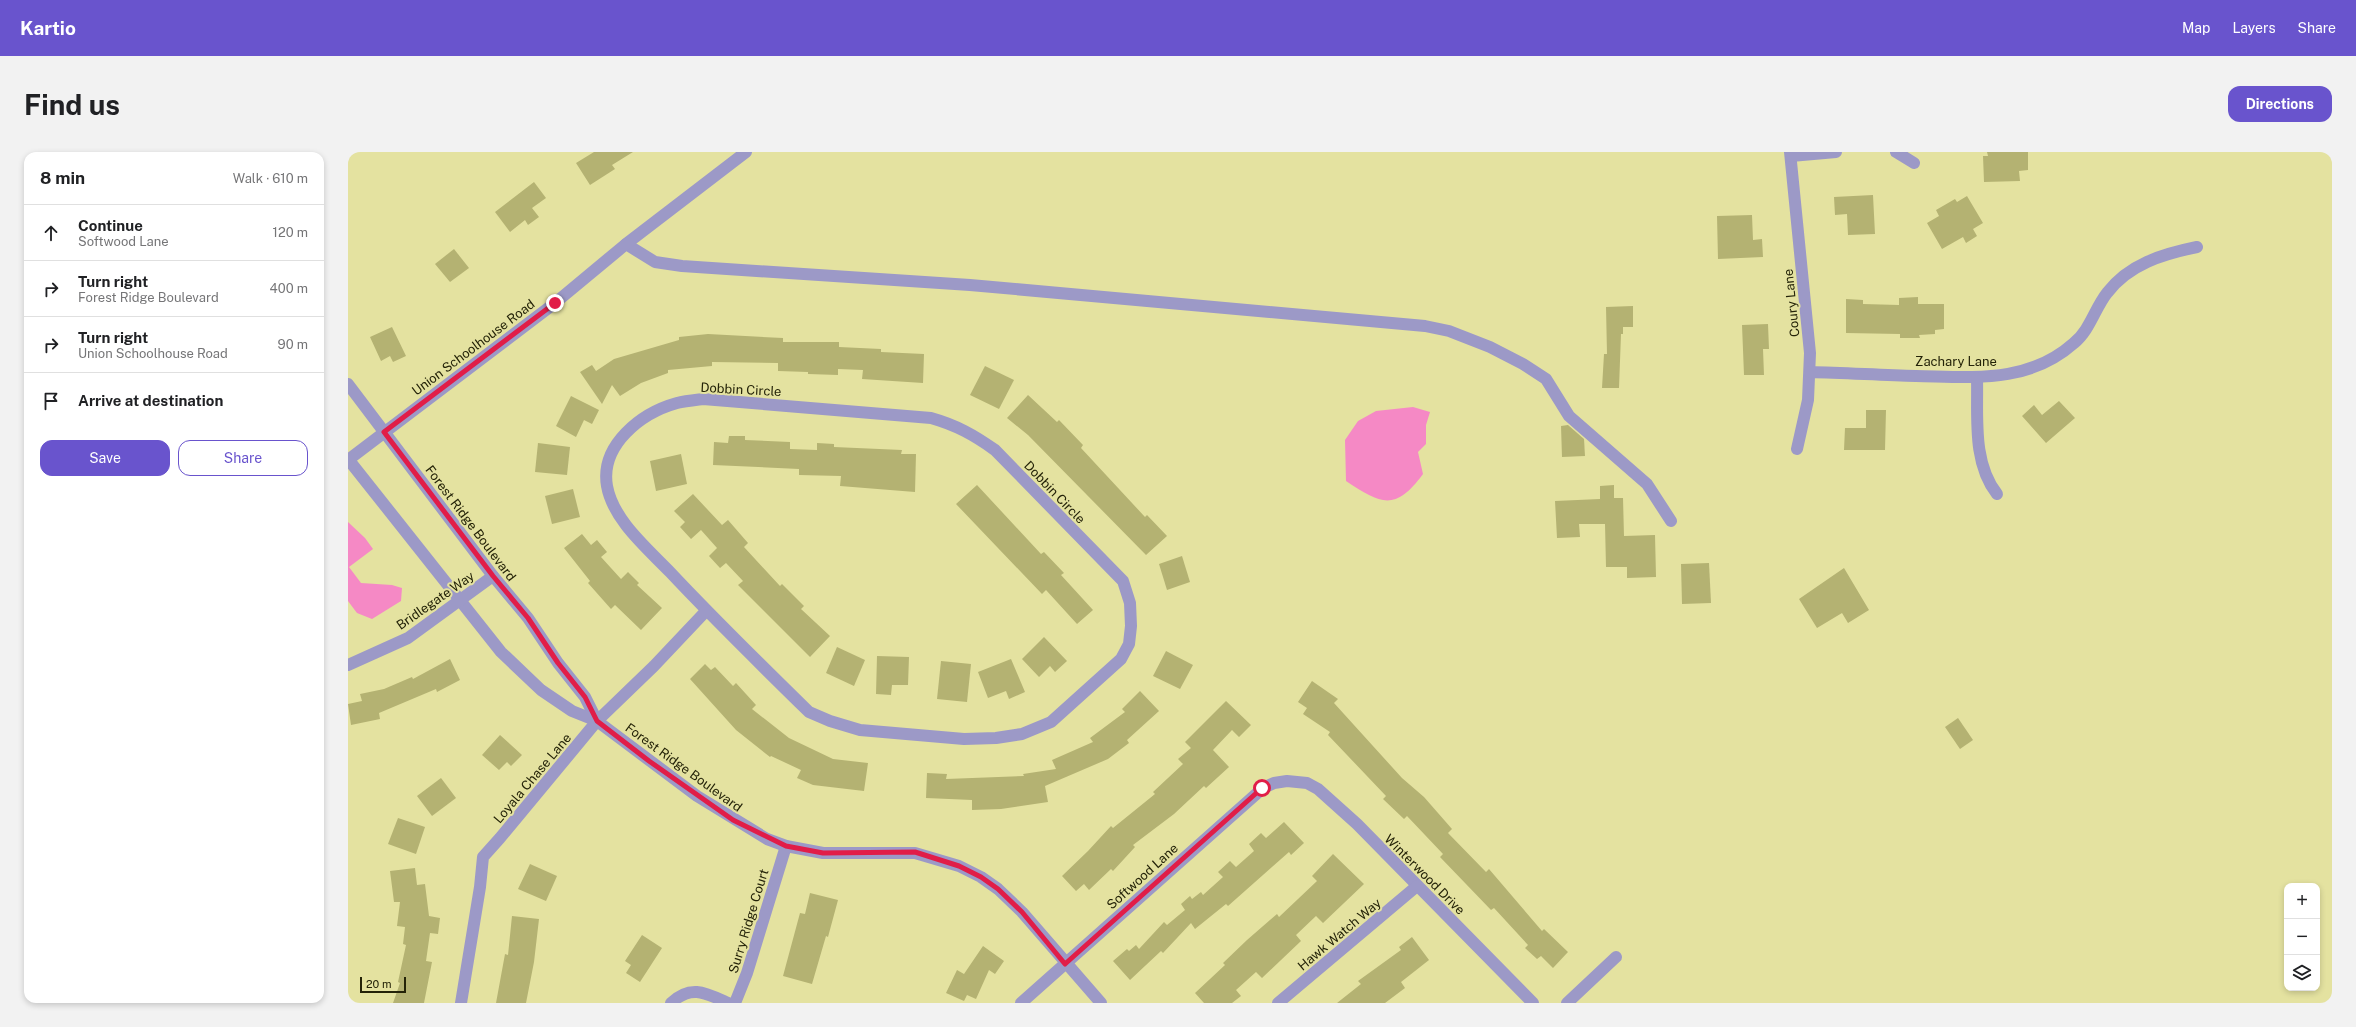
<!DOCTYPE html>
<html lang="en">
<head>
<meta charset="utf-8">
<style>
	:root { --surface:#fff; --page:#f2f2f2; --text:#202124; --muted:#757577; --line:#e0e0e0; --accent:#6954cd }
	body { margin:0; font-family:"Public Sans",sans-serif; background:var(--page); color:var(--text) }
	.controls { position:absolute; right:12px; bottom:12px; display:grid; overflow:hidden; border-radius:8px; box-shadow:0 2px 6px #0003 }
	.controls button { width:36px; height:36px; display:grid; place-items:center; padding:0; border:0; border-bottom:1px solid var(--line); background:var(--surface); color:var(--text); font:20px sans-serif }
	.scale { position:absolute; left:12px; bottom:10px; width:46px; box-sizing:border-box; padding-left:4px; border:2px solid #242308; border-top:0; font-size:11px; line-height:14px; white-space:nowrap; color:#242308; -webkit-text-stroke:3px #e4e2a0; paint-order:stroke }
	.stop { position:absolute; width:12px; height:12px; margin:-9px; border:3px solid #e11d48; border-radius:50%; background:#fff }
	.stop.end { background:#e11d48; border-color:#fff; box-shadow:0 1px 4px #0008 }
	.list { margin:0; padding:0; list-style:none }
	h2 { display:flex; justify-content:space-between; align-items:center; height:52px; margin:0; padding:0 16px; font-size:17px }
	h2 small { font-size:13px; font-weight:400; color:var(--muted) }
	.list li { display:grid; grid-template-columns:26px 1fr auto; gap:12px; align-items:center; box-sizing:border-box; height:56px; padding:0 16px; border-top:1px solid var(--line) }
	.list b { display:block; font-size:15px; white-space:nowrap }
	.list p { margin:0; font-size:13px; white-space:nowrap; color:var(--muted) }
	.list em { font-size:13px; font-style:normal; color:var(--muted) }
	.actions { display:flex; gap:8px; padding:12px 16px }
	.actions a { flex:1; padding:9px 0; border:1px solid var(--accent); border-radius:12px; text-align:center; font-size:14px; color:var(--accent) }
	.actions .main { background:var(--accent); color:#fff }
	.icon { flex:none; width:22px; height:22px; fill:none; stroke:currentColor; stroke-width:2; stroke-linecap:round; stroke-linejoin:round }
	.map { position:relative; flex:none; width:1984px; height:851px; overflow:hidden; border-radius:12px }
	header { display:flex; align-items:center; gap:24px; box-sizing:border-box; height:56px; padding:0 20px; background:var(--accent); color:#fff }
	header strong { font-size:19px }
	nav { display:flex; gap:22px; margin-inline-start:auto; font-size:14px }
	.intro { display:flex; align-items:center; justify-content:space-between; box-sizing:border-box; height:96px; padding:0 24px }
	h1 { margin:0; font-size:28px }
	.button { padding:10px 18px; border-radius:12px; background:var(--accent); color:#fff; font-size:14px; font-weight:700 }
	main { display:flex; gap:24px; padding:0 24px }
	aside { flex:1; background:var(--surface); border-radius:12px; box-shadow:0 2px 6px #0003 }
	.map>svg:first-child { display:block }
	.water { fill:#f589c5 }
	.building { fill:#b4b272 }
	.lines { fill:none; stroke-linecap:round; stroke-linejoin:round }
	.minor { stroke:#9c99c7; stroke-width:12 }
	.route { stroke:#e11d48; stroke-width:5 }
	.labels { text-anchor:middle; stroke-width:4; stroke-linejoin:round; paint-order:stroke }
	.street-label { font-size:13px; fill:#242308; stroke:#e4e2a0 }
</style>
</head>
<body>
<header>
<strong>Kartio</strong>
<nav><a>Map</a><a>Layers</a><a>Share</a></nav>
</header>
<div class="intro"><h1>Find us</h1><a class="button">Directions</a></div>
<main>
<aside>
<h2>8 min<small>Walk · 610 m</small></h2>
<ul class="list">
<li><svg class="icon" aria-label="ahead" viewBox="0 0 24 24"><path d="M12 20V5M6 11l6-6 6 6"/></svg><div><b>Continue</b><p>Softwood Lane</p></div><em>120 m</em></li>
<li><svg class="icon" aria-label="right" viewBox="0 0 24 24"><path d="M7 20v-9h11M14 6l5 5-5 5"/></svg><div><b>Turn right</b><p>Forest Ridge Boulevard</p></div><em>400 m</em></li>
<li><svg class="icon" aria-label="right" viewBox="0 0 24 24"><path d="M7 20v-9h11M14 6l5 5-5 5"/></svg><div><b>Turn right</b><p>Union Schoolhouse Road</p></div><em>90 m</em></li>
<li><svg class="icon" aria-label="arrive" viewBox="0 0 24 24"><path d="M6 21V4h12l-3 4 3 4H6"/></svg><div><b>Arrive at destination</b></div></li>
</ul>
<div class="actions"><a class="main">Save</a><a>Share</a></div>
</aside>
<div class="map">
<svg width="1984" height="851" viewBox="0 0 1984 851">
	<rect width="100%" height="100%" fill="#e4e2a0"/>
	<g class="water">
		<path d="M1065,255L1082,260L1078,273V292L1070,300L1075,322C1047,360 1033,352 998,329L997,288L1010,269L1028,259Z"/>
		<path d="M0,370L17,386L25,397L1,415L13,431L44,433L54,436L53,449L24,467L9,461L0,449Z"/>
	</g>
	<g class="building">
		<path d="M246,0H285L264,13L267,17L242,33L228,11Z"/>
		<path d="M1639,0H1680V18L1671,19L1672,29L1636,30L1635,4H1640Z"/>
		<path d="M186,30L198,46L184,56L191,65L180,73L177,68L162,80L147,60Z"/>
		<path d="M1525,43L1527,82L1500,83L1499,62L1487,63L1486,45Z"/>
		<path d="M1619,44L1635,71L1625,77L1629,84L1618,91L1615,85L1594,97L1579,71L1591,64L1588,58L1607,47L1609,50Z"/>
		<path d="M1404,63L1405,88L1414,87L1415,105L1370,107L1369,64Z"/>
		<path d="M106,97L121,116L102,130L87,112Z"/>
		<path d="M1570,145V152H1596V177L1587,178V182L1571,183L1572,186H1552V182L1498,181V147L1515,148V152L1551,153V146Z"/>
		<path d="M1285,154V175H1275V182H1273L1271,236H1254L1256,202H1259L1258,155Z"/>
		<path d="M1420,172L1421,197H1415L1416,223H1396L1394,173Z"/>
		<path d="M44,175L58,204L45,210L42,204L33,209L22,185Z"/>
		<path d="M360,182L435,186V190H491V195L533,197V200L576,202L575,231L514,227L515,218L490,217V223L460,222V220L430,219V211L364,210V214L320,218V221L293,231L272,244L264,233L254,252L232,220L244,213L248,219L266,207L331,188V185Z"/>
		<path d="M637,214L666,228L651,257L622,243Z"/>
		<path d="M680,243L709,270L711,268L735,293L733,296L797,365L799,363L819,384L798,403L680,283L659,266Z"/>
		<path d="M223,244L251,258L244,272L236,268L228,285L208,274Z"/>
		<path d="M1711,249L1727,266L1698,291L1674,264L1686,253L1694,263Z"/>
		<path d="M1518,258H1538L1537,298H1496L1497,276H1518Z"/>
		<path d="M1220,273L1236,287L1237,304L1214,305L1213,274Z"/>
		<path d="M381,284H397V288L442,290V297L469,298V291L486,292V295L554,298L553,302H568L567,340L492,334L493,324L451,323V317L365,313L366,290L380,291Z"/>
		<path d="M190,291L222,295L219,323L187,320Z"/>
		<path d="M333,302L339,332L308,339L302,309Z"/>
		<path d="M629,333L693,402L696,400L716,421L713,423L745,458L729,472L698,438L694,442L608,352Z"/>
		<path d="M1266,333V346H1275L1276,384L1307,383L1308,425L1279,426V415H1258L1257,372H1231L1232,385L1209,386L1207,349L1252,347V334Z"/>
		<path d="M225,337L232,365L204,372L197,344Z"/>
		<path d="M345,342L374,373L380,368L400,391L396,395L432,434L434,432L456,454L453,457L482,484L462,505L390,433L395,429L378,411L372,416L361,404L369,396L353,378L343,387L332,375L337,370L326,359Z"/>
		<path d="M234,382L243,393L249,388L259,400L253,405L273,427L280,420L291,431L289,433L314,456L293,478L267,453L263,457L240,431L242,429L216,396Z"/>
		<path d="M834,404L842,430L819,438L811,412Z"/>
		<path d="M1361,411L1363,451L1334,452L1333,412Z"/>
		<path d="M1496,416L1521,458L1500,471L1494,461L1469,476L1451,447Z"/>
		<path d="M696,485L719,509L707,520L702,514L691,525L674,507Z"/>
		<path d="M489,495L517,508L506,534L478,521Z"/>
		<path d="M818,499L845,513L832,537L805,524Z"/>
		<path d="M529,504L561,505L560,533H544L543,543L528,542Z"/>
		<path d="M102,507L112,528L89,540L88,537L31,561L32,567L3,573L0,552L14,549L12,542L36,537L64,525L65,527Z"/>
		<path d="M663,507L677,540L661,547L658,539L640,546L630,520Z"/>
		<path d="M593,509L623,512L619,550L589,547Z"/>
		<path d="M357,512L363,518L367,515L385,534L388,531L408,553L404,557L441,586L485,607L520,611L516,639L465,633L449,626L453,618L423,604L422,605L388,578L342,527Z"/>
		<path d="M964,529L990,547L986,551L1054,626L1076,645L1104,677L1100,681L1138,720L1141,717L1194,779L1196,777L1220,800L1205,816L1193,804L1189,807L1177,796L1180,793L1146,756L1143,758L1092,705L1095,702L1059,664L1056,667L1035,647L1038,644L980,583L982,580L955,562L959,556L950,550Z"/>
		<path d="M792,539L811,559L779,588L781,591L760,607L697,634L700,650L653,657L624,658V648L578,646L579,621L599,622L598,627L676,624L675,622L708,617L704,608L745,590L742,586L777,560L774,557Z"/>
		<path d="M878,549L903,573L891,585L884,578L865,598L881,615L858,636L856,634L826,662L785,693L787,695L765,719L763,717L741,738L736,732L728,739L714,724L740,699L763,674L765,676L807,642L805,640L835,612L830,607L843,596L837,590Z"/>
		<path d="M1610,566L1625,588L1612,597L1597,575Z"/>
		<path d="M152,583L174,603L163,614L159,610L151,618L134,603Z"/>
		<path d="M93,626L108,646L84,664L69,644Z"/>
		<path d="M50,666L77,675L68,702L40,692Z"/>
		<path d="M936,670L956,691L943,703L941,700L880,754L878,752L847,777L843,771L815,801L813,799L782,828L765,809L779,797L781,799L788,793L791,797L816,770L819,773L837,758L833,752L842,744L844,747L853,740L855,743L875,725L870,720L882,709L888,715L906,699L901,692L913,681L918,686Z"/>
		<path d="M985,702L1016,732L975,771L968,764L948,783L953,789L914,826L908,820L888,838L893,844L884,851H856L847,841L877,813L875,811L899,788L929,762L931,765L969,729L964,724Z"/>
		<path d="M182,712L209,724L198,749L170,737Z"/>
		<path d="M67,716L69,733L77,732L81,764L92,766L90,782L82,781L78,809L84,810L76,851H45L52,831L50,830L58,793L55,792L57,775L49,774L52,750H46L42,719Z"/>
		<path d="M462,741L490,748L480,785L478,784L464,832L435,824L452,761L457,762Z"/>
		<path d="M164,764L191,767L186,810L178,851H148L157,802L160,803Z"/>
		<path d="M294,783L314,796L292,830L278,821L283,813L277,809Z"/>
		<path d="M1064,785L1081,808L1053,830L1057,836L1037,851H989L1013,832L1010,829L1053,798L1051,795Z"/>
		<path d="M635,794L656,809L647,822L641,818L628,847L619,843L616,849L598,841L609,818L616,822Z"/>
	</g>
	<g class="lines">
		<g class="minor">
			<path d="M1442,0L1462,201L1460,248L1449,297"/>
			<path d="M1548,0L1566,11"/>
			<path d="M1443,4L1488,0"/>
			<path d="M278,92L307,110L334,114L622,133L1077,174L1101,179L1142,195L1175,212L1198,227L1221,264L1299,332L1323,369"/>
			<path d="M1462,220C1498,221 1533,223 1568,224C1625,225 1680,232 1726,191C1742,178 1747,156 1759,141C1781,112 1815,102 1849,95"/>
			<path d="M1629,226C1630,264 1624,310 1649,342"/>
			<path d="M0,232L145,424L180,466L210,511L237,545L249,569"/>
			<path d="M355,247L583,266C608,273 626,283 647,298L775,429L782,451L783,474L781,492L773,507L703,570L674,582L648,586L616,587L512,578L482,569L461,560C414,514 367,468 322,420C299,396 265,368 259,334C252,293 293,261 329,251C337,249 347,248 355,247Z"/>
			<path d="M0,307L153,500L193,538L224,559L249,569L349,644L419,687L438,694L475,701H567L611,714L633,725L650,737L674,760L753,851"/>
			<path d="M0,308L207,151L278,92L398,0"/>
			<path d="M0,513L60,486L145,424"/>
			<path d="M113,851L132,735L135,705L152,686L249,569L306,514L358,459"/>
			<path d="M323,851C343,832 358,841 380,851"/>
			<path d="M387,851L399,821L438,694"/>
			<path d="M673,851L915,636L926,631L939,629L959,631L970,637L1009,672L1185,851"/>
			<path d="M930,851L1069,734"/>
			<path d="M1219,851L1268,805"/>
		</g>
	</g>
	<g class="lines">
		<path class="route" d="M207,151L36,280L145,424L180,466L210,511L237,545L249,569L301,609L385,668L438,694L475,701L567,700L611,714L633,725L650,737L674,760L717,812L914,636"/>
	</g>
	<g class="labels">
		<g class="street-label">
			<text transform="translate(1443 151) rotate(-96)" y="5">Coury Lane</text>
			<text transform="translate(125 195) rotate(-37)" y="5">Union Schoolhouse Road</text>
			<text x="1608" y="214">Zachary Lane</text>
			<text transform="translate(393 237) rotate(3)" y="5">Dobbin Circle</text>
			<text transform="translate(707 340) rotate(46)" y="5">Dobbin Circle</text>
			<text transform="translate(123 371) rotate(53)" y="5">Forest Ridge Boulevard</text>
			<text transform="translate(87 448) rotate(-35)" y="5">Bridlegate Way</text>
			<text transform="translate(336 615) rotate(36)" y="5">Forest Ridge Boulevard</text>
			<text transform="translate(184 626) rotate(-50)" y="5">Loyala Chase Lane</text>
			<text transform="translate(1077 722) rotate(45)" y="5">Winterwood Drive</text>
			<text transform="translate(794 724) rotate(-42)" y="5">Softwood Lane</text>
			<text transform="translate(400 769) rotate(-73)" y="5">Surry Ridge Court</text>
			<text transform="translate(991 782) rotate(-40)" y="5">Hawk Watch Way</text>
		</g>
	</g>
</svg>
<div class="controls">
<button>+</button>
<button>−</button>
<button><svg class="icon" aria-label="layers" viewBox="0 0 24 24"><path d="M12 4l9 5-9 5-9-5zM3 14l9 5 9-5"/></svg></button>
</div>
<div class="scale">20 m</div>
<div class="stop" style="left:914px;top:636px"></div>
<div class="stop end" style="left:207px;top:151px"></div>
</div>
</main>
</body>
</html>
